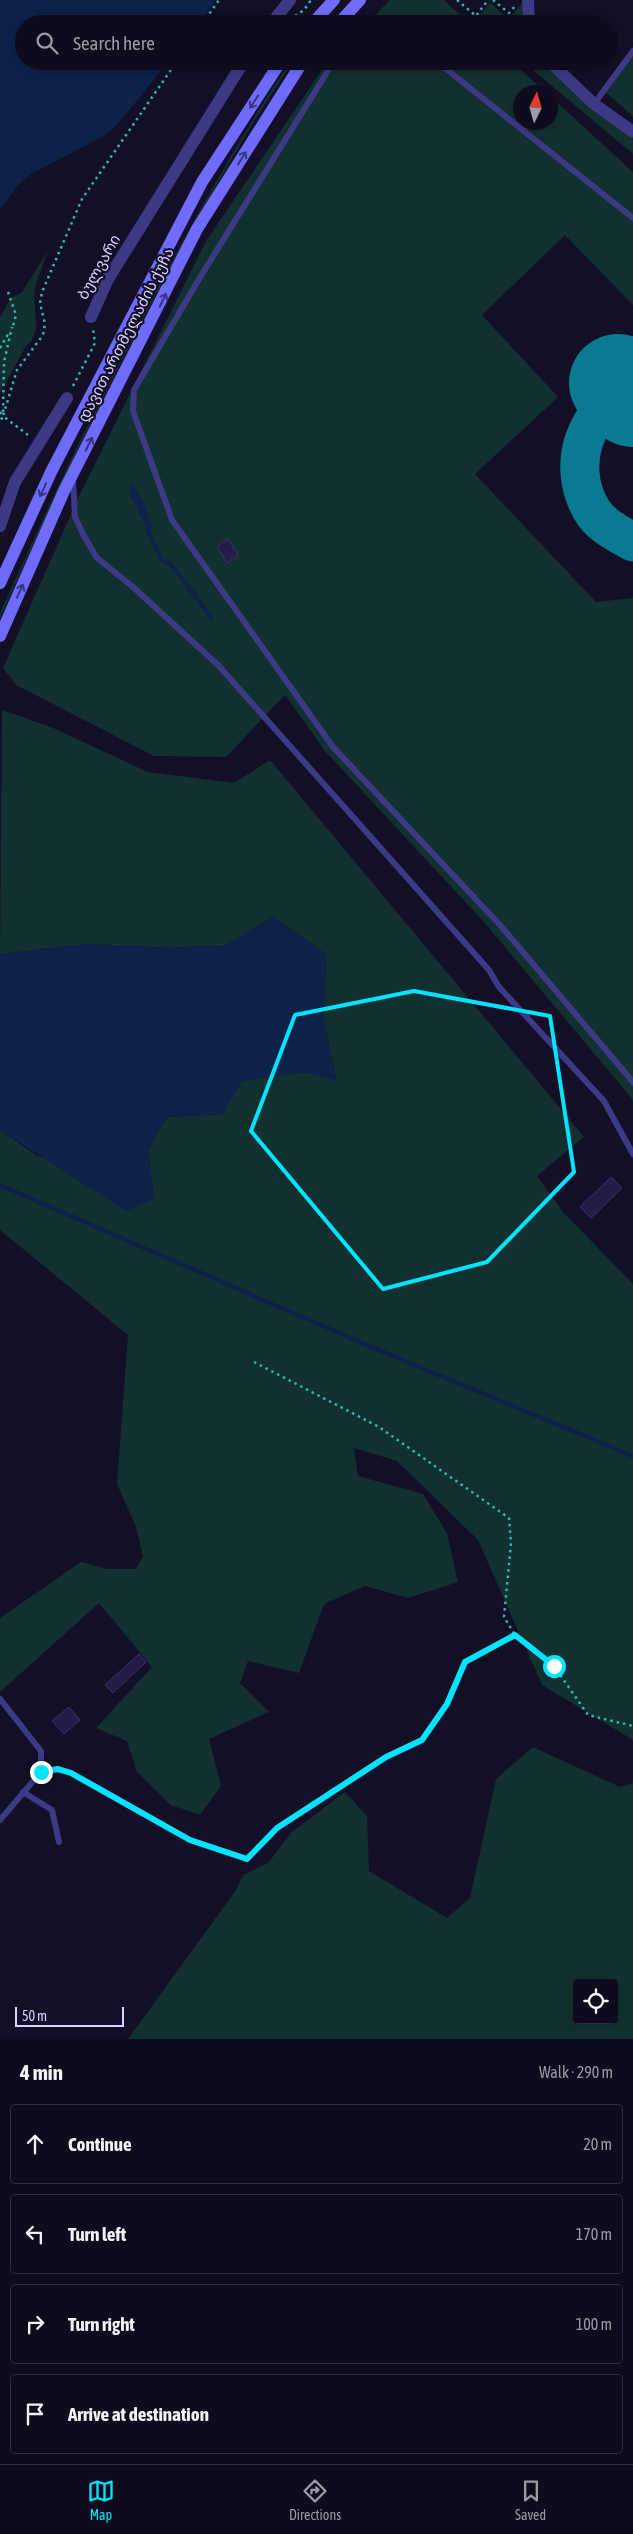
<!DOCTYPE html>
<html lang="en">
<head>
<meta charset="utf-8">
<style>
	:root { --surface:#0e0b1c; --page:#171425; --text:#f1f3f6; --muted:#9b9ba3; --line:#2e2b3b; --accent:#00e5ff }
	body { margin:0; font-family:"Asap Condensed","Noto Sans Georgian",sans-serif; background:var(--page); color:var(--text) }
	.controls { position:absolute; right:15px; bottom:15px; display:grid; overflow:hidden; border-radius:5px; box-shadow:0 2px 8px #0003 }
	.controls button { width:45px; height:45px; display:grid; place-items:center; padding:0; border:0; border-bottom:1px solid var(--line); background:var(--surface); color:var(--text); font:25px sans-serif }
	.compass { position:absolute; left:513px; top:85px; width:45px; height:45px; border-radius:50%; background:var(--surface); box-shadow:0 2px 8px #0003; rotate:5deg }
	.scale { position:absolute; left:15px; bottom:12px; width:109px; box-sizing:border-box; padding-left:5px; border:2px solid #d9d4ff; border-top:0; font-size:14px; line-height:18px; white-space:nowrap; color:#d9d4ff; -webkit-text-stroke:4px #130f26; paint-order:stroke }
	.stop { position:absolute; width:15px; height:15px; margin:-11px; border:4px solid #00e5ff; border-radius:50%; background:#fff }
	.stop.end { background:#00e5ff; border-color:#fff; box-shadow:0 1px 5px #0008 }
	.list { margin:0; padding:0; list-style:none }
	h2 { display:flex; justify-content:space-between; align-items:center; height:65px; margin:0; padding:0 20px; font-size:21px }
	h2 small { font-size:16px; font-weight:400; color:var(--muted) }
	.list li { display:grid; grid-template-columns:32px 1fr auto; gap:15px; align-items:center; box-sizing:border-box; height:80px; margin:0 10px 10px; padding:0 10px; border:1px solid var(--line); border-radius:5px }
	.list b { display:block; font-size:19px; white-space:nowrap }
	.list em { font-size:16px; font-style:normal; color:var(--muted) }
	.icon { flex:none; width:28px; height:28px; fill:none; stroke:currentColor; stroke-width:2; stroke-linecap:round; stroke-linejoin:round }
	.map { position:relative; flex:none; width:633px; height:2039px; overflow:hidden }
	.search { position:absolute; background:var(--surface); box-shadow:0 2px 8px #0003; left:15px; right:15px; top:15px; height:55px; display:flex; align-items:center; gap:12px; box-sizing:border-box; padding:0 18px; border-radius:28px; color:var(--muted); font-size:19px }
	.sheet { height:425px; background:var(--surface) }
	nav { display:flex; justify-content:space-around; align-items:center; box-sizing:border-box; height:70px; border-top:1px solid var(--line); background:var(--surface); font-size:14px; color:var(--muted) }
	nav a { display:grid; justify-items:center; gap:2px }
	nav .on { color:var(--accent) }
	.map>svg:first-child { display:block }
	.green { fill:#12302f; fill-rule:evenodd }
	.water { fill:#0c2248 }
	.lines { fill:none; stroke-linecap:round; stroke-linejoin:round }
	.stream { stroke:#0c2248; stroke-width:4.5 }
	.taxiway { stroke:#0a7a92; stroke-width:39 }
	.runway { stroke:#0a7a92; stroke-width:98 }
	.building { fill:#241b47; stroke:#3b2d73 }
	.path { stroke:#2fb8b0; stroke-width:2.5; stroke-dasharray:2.5 4; stroke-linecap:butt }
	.lane { stroke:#3d3a85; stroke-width:6 }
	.street { stroke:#3d3a85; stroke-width:12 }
	.secondary { stroke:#6f6bff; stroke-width:12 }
	.oneway { stroke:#38347d }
	.route { stroke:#00e5ff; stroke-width:6 }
	.marked { fill:none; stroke:#00e5ff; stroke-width:4; stroke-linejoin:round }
	.labels { text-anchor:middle; stroke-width:4.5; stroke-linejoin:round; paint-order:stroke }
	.street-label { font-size:15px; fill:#d9d4ff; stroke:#130f26 }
</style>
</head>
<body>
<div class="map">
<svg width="633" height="2039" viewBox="0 0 633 2039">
	<rect width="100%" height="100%" fill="#130f26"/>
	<g class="green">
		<path d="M390,0H444L470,24H366Z"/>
		<path d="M490,3L509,19L522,3L523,24H477L474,21Z"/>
		<path d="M633,51V116L604,91Z"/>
		<path d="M291,61H294C255,116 223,174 190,232C120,358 59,487 0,618V613C57,486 117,361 184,239C218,178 251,118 291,61Z"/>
		<path d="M328,61H511L545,92H520V122H550L551,97L633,172V305L565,235L482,315L558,397L475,474L596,602L633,598V1100L484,922L325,751L285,695L226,757L154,756L16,685L3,668L79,496L206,241Z"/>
		<path d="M522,61H542L554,74L633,139V154Z"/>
		<path d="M48,251C44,263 38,276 35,288C31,309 45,331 26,346L0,393V317L11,298L22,292Z"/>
		<path d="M2,710L51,727L148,772L234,783L270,760L584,1137L537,1176L563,1212L633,1284V1740L542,1685L478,1540L397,1461L354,1448L358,1476L423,1494L447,1533L458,1582L408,1598L365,1586L324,1604L299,1673L248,1661L240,1683L269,1712L209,1739L221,1786L200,1815L171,1805L137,1772L127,1741L96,1728L152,1667L99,1603L0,1692V1618L81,1562L107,1569H136L143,1557L136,1527L117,1484L128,1335L0,1230V1130L36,1155L154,1199L148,1150L167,1117L223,1114L241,1081L303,1072L336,1079L323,1016L327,955L273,917L227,945L171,948L89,944L0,954Z"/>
		<path d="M533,1747L620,1787L633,1783V2039H128L236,1890L243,1875L268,1863L292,1832L345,1792L367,1816L369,1871L447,1918L470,1898L496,1779ZM577,1983H614V2020H577Z"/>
	</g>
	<g class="water">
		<path d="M0,0H216L198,24H24V61H169L116,126L104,136L31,174L17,186L0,210Z"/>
		<path d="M132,482L142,498L152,526L148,531L130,495L129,485Z"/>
		<path d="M273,916L327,955L323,1016L336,1080L303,1072L242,1081L223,1114L167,1117L148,1150L154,1199L126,1211L0,1130V954L89,944L171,948L227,945Z"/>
	</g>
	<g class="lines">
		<g class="stream">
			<path d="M148,531L161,559L171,564L211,617"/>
			<path d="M0,1185L362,1343L633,1456"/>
		</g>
		<path class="taxiway" d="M633,391C584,408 566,465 591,509C600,525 617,533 633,542"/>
		<path class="runway" d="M618,383L633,398"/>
	</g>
	<g class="building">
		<path d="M228,539L238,555L227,563L217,546Z"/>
		<path d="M611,1177L622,1188L591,1218L580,1207Z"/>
		<path d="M139,1654L146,1662L113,1693L105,1685Z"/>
		<path d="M69,1707L80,1720L64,1734L52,1721Z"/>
	</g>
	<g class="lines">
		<g class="path">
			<path d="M457,0L476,16L488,0"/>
			<path d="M493,0L509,13L515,6"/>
			<path d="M295,16L304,10L311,0"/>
			<path d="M202,24L219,0"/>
			<path d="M8,292L16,315L13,326"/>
			<path d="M0,348L10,331"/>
			<path d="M73,386L95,343L93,329"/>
			<path d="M0,412L3,416L0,422"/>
			<path d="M3,412L4,362L12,327"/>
			<path d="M28,435L3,416L17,370L43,335L45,324L40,303L42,292L82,199L177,61"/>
			<path d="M254,1362L379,1427L509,1518L511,1543L504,1617L515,1635L554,1666L588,1715L633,1726"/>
			<path d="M253,1852L277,1828L386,1757L422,1740L447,1705L465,1662L515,1635"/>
		</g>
		<g class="lane">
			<path d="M334,61L199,279L134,390L133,411L172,520L333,747L500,925L633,1082"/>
			<path d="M436,61L633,218"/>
			<path d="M594,104L633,51"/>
			<path d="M73,480L75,517L84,536L97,558L133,587L218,665L489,970L499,987L604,1101L633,1154"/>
			<path d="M0,1699L41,1751V1772L0,1820"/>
			<path d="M41,1772L57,1769L71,1773L190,1840L247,1859"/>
			<path d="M23,1792L52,1810L59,1842"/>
		</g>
		<g class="street">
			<path d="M528,0L529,24"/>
			<path d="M271,24L290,0"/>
			<path d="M549,61L594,104L633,132"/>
			<path d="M91,317L108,279L244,61"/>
			<path d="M0,526L15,482L67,398"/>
		</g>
		<g class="secondary">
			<path d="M312,24L334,0"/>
			<path d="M338,24L360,0"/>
			<path d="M0,583L52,470L202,182L281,61"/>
			<path d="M0,636L64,491L197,229L303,61"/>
		</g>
	</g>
	<defs><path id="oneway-shaft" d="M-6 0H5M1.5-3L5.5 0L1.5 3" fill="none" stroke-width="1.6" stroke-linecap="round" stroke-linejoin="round" transform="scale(1.25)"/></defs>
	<g class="oneway">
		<use href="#oneway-shaft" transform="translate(254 102) rotate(123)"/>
		<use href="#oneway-shaft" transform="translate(242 158) rotate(-58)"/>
		<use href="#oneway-shaft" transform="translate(163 300) rotate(-64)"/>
		<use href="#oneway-shaft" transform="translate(89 444) rotate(-63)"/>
		<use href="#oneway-shaft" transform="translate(43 490) rotate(115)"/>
		<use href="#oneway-shaft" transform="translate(20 591) rotate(-66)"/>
	</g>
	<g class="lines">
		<path class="route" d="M41,1772L58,1769L71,1773L190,1840L247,1859L277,1828L386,1757L422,1740L447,1704L465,1662L515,1635L554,1666"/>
	</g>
	<path class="marked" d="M414,991L550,1016L574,1172L487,1262L383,1289L251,1131L295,1015Z"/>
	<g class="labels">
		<g class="street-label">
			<text transform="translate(99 267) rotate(-61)" y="5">ბულვარი</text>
			<text transform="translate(126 335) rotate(-63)" y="5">დავით ართმელაძის ქუჩა</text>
		</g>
	</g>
</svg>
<div class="controls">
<button><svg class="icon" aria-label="locate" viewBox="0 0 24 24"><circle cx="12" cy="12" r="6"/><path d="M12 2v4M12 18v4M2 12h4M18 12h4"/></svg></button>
</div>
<svg class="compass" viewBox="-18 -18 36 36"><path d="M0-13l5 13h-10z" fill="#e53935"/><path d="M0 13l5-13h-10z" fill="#9b9ba3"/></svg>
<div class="scale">50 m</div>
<div class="stop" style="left:554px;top:1666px"></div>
<div class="stop end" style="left:41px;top:1772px"></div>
<div class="search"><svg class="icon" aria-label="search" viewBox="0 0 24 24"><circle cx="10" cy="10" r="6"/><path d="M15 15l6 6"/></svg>Search here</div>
</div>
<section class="sheet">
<h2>4 min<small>Walk · 290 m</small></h2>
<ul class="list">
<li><svg class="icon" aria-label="ahead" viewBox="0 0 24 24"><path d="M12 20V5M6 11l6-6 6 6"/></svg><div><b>Continue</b></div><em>20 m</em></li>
<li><svg class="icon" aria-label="left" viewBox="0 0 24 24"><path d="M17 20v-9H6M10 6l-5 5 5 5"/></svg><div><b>Turn left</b></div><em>170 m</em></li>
<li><svg class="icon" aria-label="right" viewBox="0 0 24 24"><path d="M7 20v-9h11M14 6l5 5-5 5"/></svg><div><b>Turn right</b></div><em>100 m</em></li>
<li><svg class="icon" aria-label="arrive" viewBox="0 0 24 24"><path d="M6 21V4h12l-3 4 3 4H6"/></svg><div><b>Arrive at destination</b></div></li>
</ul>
</section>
<nav>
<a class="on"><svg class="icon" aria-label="map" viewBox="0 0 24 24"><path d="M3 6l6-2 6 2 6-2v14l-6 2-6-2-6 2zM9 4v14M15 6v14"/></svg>Map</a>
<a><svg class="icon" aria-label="directions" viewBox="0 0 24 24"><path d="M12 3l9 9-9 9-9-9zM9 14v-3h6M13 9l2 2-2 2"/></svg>Directions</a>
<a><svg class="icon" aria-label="saved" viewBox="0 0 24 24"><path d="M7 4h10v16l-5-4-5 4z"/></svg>Saved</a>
</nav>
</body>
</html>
